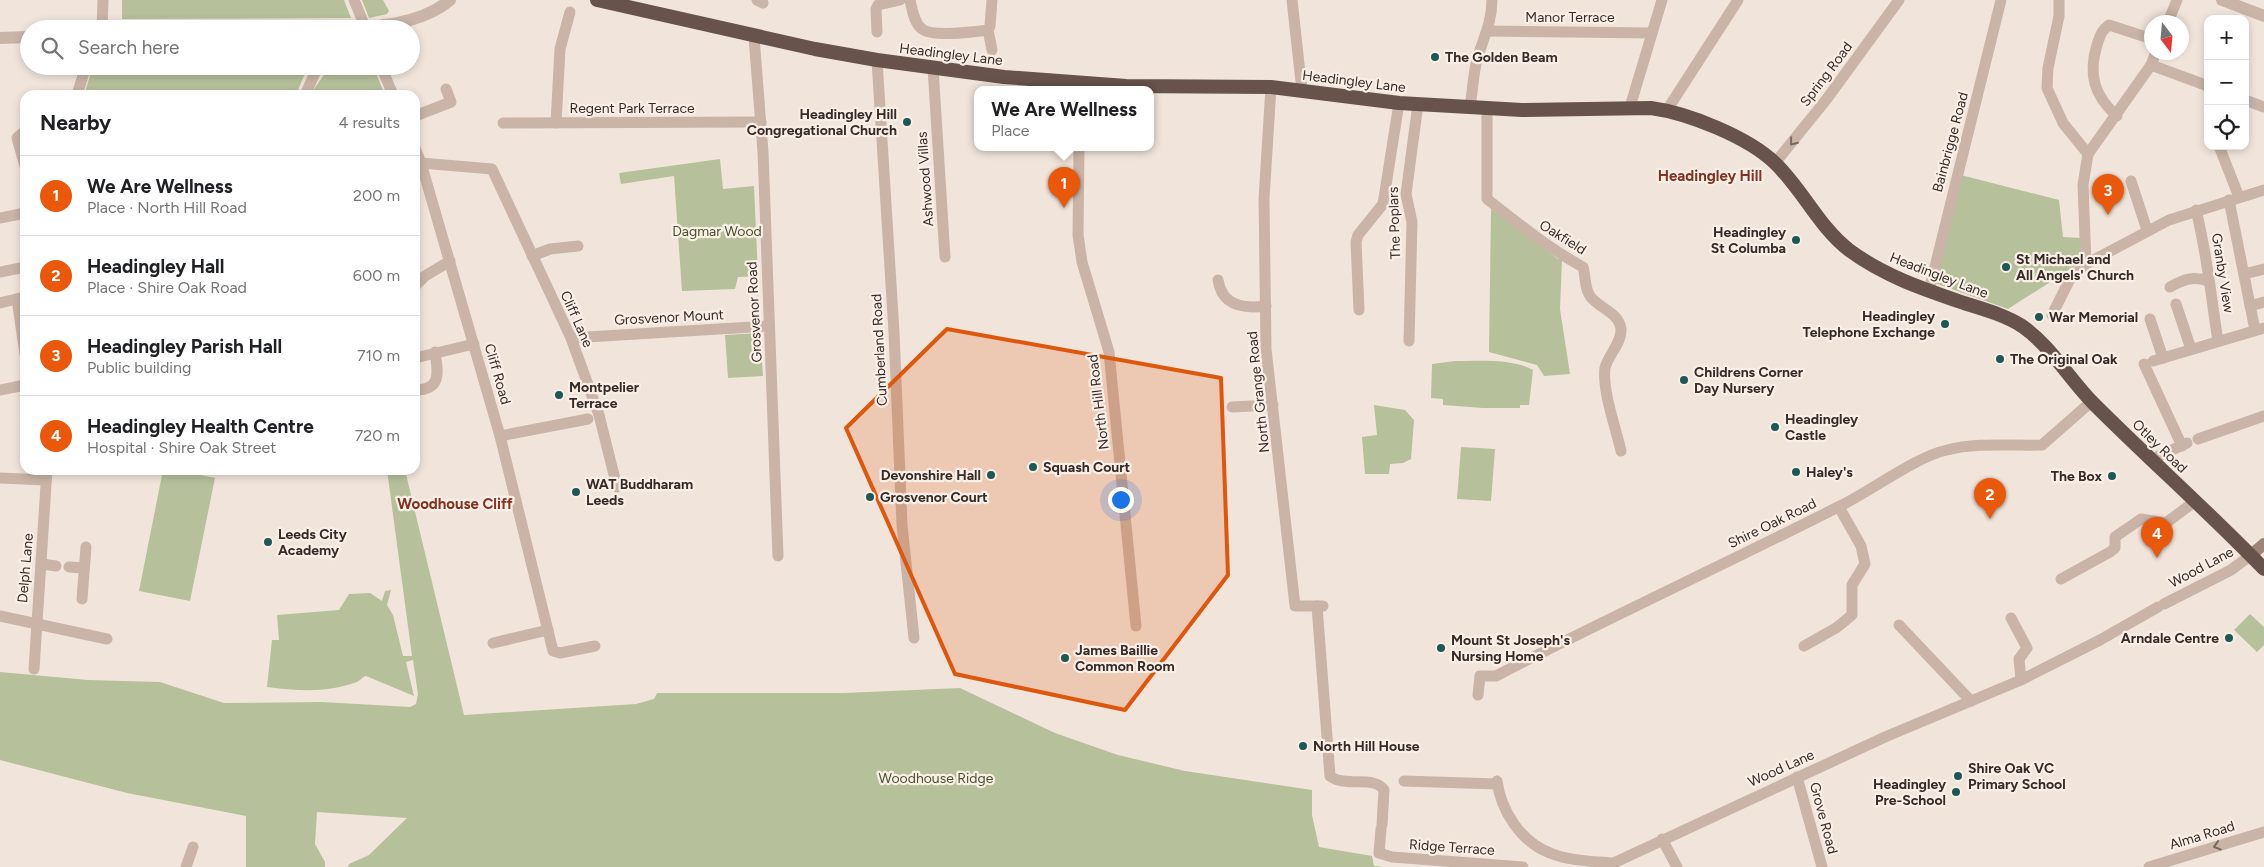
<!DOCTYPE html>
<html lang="en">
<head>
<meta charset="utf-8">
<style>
	:root { --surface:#fff; --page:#f2f2f2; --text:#202124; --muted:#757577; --line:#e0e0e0; --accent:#ea580c }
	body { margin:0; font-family:Figtree,sans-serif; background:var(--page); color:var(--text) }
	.controls { position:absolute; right:15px; top:15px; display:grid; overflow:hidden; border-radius:10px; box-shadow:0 2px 8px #0003 }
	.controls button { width:45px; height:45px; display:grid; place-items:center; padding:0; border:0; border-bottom:1px solid var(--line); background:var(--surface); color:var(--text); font:25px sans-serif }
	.compass { position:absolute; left:2144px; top:15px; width:45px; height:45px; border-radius:50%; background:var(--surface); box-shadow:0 2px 8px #0003; rotate:164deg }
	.you { position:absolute; left:1120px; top:499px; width:18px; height:18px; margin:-12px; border:4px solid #fff; border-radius:50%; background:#1a73e8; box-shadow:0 0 0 8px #1a73e833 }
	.badge { display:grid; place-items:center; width:32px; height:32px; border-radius:50%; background:var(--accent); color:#fff; font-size:16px; font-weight:700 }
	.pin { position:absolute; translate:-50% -41px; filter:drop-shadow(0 1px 2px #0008) }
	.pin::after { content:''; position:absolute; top:26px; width:18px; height:15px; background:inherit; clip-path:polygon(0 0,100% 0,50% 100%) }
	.popup { position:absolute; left:974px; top:86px; width:180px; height:65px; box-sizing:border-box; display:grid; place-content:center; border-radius:10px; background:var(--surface); filter:drop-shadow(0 1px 4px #0005); font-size:16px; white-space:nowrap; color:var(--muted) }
	.popup b { font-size:19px; color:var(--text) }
	.popup::after { content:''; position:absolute; left:50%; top:100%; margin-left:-10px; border:10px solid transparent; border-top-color:var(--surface) }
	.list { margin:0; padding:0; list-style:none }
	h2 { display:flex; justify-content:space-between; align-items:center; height:65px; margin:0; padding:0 20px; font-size:21px }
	h2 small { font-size:16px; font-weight:400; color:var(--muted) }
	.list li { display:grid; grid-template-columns:32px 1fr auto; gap:15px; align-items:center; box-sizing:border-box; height:80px; padding:0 20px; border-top:1px solid var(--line) }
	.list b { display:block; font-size:19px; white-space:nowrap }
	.list p { margin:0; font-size:16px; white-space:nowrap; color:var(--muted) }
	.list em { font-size:16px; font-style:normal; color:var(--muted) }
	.icon { flex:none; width:28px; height:28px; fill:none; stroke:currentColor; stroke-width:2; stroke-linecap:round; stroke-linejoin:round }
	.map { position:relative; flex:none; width:2264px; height:867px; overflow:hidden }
	.search { position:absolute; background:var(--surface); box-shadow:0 2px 8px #0003; left:20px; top:20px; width:400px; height:55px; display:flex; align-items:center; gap:12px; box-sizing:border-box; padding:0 18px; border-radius:28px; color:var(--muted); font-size:19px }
	.panel { position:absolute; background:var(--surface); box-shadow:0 2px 8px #0003; left:20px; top:90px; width:400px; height:385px; border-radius:15px }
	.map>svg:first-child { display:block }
	.green { fill:#b6c09b }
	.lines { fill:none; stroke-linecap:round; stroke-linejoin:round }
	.minor { stroke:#c9b4a7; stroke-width:11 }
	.tertiary { stroke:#c9b4a7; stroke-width:12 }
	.secondary { stroke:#9d8378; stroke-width:12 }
	.trunk { stroke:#68524c; stroke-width:14 }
	.oneway { stroke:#786961 }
	.marked { fill:#df570d; fill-opacity:0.2; stroke:#df570d; stroke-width:4; stroke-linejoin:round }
	.poi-dot { fill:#1d5756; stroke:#f9efe7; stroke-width:2 }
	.labels { text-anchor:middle; stroke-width:4.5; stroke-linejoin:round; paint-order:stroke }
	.street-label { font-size:14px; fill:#362b27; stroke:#f9efe7 }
	.poi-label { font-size:14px; font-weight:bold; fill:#362b27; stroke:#f9efe7; text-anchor:start }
	.park-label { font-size:14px; fill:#48542b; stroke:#f9efe7 }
	.neighbourhood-label { font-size:15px; font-weight:bold; fill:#843221; stroke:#f9efe7 }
</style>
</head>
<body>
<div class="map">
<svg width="2264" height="867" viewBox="0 0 2264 867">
	<rect width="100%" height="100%" fill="#f1e5db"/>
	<g class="green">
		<path d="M122,0H344L351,18L122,19Z"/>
		<path d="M362,0H383L389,11L387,14L369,18Z"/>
		<path d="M93,66H308L296,95H84Z"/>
		<path d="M330,66H373L385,95H310Z"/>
		<path d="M720,159L723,189L754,186L758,276L738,277L735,289L682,291L674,176L621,184L619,173Z"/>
		<path d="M1957,174L2059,200L2063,237L2081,238L2083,261L2008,309L1932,282Z"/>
		<path d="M1491,209L1558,259H1562L1560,309L1570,374L1544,376L1537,365L1489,352Z"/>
		<path d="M760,333L763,376L728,378L725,335Z"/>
		<path d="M1455,361C1478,361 1512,358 1533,370L1529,405H1520V408H1483L1443,405V399L1431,398L1432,364Z"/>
		<path d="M1374,405L1405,410L1414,420L1411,459L1403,463L1390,464L1389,474H1365L1362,437L1377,435Z"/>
		<path d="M1461,447L1495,449L1491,501L1457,499Z"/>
		<path d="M163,470H175L215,478L190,601L139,591Z"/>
		<path d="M387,470H405L464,715L636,704L654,699L657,693H844L960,688L1055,733L1118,755L1185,771L1312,790V815L1319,847L1372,856L1374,866L1384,867H348L349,864L369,855L407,818L317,812L315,844L325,862V867H246V816L127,793L0,760V672L88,680L160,682L224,703L322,702L410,707L416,704L418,694L413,660L406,662L414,696L366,676C362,677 361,680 357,682C328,693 297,691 267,687L272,640H279L277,615L339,610L349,594L370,593L382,601L385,591L391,590L387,605L393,615L403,656H412Z"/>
		<path d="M2250,614L2264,627V645L2257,652L2234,630Z"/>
	</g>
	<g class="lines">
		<g class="minor">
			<path d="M354,0L366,29"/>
			<path d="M757,0L763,3"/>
			<path d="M910,0C912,9 914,23 922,29C932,37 974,32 988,30L990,26L992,0"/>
			<path d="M1292,0L1302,91"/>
			<path d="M2059,0V16L2048,68L2047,88L2063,123L2088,154"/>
			<path d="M2168,22L2177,0"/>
			<path d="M102,29L103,0"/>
			<path d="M988,30L992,50"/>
			<path d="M1487,31L1652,33"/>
			<path d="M877,32L876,9L878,5L900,0"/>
			<path d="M754,37L763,152L778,556"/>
			<path d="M877,60L894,332L902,525L914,638"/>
			<path d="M2151,65L2208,86"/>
			<path d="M381,66L393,95"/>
			<path d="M933,68L945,257"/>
			<path d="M1271,87L1264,199L1266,349L1295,606H1323"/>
			<path d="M77,95L86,66"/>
			<path d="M305,95L318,66"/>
			<path d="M2245,100L2264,107"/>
			<path d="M1470,107C1473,90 1473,72 1478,56C1484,37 1492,21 1492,0"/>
			<path d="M1630,107L1662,0"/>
			<path d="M1487,108V199C1518,223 1548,248 1583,267C1586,277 1584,287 1590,296C1598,308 1619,312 1621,329C1622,343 1608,355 1605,368C1602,391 1616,428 1621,451"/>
			<path d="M1667,110L1738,0"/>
			<path d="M415,116L451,102L446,89"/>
			<path d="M2117,116C2094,96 2088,74 2097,45C2100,36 2101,31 2109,25L2152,39"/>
			<path d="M503,123L761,122"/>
			<path d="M556,123L560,49L570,12"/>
			<path d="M2219,146L2239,197"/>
			<path d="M1079,147L1078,235L1082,262L1109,352L1136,626"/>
			<path d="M415,148L421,163L500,436L553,651L560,653L595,646"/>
			<path d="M415,160L421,163L492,169L571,338L599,415L617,487"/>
			<path d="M1775,163L1826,100L1899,0"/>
			<path d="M25,166L17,138L25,131"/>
			<path d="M2131,181L2147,230"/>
			<path d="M2229,200L2255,330"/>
			<path d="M2196,210C2207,253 2211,297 2218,341"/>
			<path d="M0,218L25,213"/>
			<path d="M532,256L550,249L578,246"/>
			<path d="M2086,264L2083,185L2088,154L2151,65L2156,52"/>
			<path d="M0,272L25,267"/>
			<path d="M2244,274L2264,269"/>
			<path d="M1218,280C1222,306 1244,309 1266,306"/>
			<path d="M415,286L425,276L450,261"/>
			<path d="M2170,287C2184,279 2193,276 2208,281"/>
			<path d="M1929,291L2001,0"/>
			<path d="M17,299L25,354"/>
			<path d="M0,303L25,297"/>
			<path d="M2176,304L2191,349"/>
			<path d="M2250,306L2264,302"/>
			<path d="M1359,310L1356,242L1358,235L1383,204L1399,103"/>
			<path d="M2052,315L2070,279L2086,264L2169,220L2264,190"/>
			<path d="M2150,319L2163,358"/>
			<path d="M571,338L769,326"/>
			<path d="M1409,341L1412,222L1406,194L1418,104"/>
			<path d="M415,358L474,344"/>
			<path d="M2153,361L2264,328"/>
			<path d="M2144,364L2182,446"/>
			<path d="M0,390L25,385"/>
			<path d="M415,390C442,390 438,372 435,352"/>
			<path d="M1232,407L1273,405"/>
			<path d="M500,436L588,419"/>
			<path d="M2198,439L2264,416"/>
			<path d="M2150,460L2187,443"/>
			<path d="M0,478L46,480"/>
			<path d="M42,564L56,566"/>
			<path d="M69,567L84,568"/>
			<path d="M2061,579L2110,552L2115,548V537L2141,519L2166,523L2194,502"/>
			<path d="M82,599L86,547"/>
			<path d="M2164,604L2231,570L2251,555"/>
			<path d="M1317,606L1330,776C1345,788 1375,775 1384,790L1382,825"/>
			<path d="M0,616L107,639"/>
			<path d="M2011,618L2027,648L2019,659L2021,680"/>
			<path d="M1899,625L1971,701"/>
			<path d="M493,643L548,630"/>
			<path d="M1804,646L1836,628L1852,615V585L1865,564L1861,546L1839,507"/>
			<path d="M34,669L47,470"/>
			<path d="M1478,695L1480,676H1496C1610,617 1726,564 1840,506C1871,491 1915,457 1947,450C1977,442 2011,446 2042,445L2091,402"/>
			<path d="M1797,777L1822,867"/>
			<path d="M1404,781L1497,784"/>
			<path d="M1497,781C1501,811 1521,842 1550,853C1569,861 1592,861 1612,863"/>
			<path d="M1381,829L1379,853L1392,857L1523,867"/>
			<path d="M1662,839L1677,867"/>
			<path d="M186,867L193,847"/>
			<path d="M1605,867L1885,737L2021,680L2100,640L2158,607"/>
			<path d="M2149,867L2264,832"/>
		</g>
		<g class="tertiary">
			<path d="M2222,0L2264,16"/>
			<path d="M337,29C374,27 421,25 450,0"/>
			<path d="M0,38L29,37"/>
		</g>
		<path class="secondary" d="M2251,555L2264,544"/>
		<path class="trunk" d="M597,0L815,49L877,60L1004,77L1126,86L1271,87L1399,103L1522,110L1651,108C1688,113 1748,137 1775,163C1803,190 1819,227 1849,250C1884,276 1923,289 1964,303C1983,309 2005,315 2022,326C2051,346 2069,379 2094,404C2150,460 2209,512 2264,569"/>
	</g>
	<defs><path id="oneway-chevron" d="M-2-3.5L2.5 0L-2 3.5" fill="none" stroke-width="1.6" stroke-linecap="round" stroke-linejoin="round" transform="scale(1.25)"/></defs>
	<g class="oneway">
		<use href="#oneway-chevron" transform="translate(1793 142) rotate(129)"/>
		<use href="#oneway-chevron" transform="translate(2217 846) rotate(163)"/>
	</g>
	<path class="marked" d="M947,329L1221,378L1228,575L1125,710L955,674L846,428Z"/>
	<g class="poi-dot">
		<circle cx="1435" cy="57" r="5"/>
		<circle cx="907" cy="122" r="5"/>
		<circle cx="1796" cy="240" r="5"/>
		<circle cx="2006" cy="267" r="5"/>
		<circle cx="2039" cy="317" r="5"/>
		<circle cx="1945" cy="324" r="5"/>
		<circle cx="2000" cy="359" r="5"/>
		<circle cx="1684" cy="380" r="5"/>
		<circle cx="559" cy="395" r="5"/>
		<circle cx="1775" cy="427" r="5"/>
		<circle cx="1033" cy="467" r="5"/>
		<circle cx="1796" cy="472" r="5"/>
		<circle cx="991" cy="475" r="5"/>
		<circle cx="2112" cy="476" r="5"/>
		<circle cx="576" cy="492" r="5"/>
		<circle cx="870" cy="497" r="5"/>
		<circle cx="268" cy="542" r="5"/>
		<circle cx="2229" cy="638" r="5"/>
		<circle cx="1441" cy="648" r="5"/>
		<circle cx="1065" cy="658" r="5"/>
		<circle cx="1303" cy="746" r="5"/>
		<circle cx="1958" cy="776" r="5"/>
		<circle cx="1956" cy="792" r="5"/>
	</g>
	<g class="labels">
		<g class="street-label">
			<text x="1570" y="22">Manor Terrace</text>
			<text transform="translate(951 54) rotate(7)" y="5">Headingley Lane</text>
			<text transform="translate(1826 74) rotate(-53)" y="5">Spring Road</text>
			<text transform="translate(1354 81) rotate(7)" y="5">Headingley Lane</text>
			<text x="632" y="113">Regent Park Terrace</text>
			<text transform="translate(1950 142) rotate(-75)" y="5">Bainbrigge Road</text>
			<text transform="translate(925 179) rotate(-94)" y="5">Ashwood Villas</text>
			<text transform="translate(1394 223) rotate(-92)" y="5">The Poplars</text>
			<text transform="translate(1563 237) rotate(32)" y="5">Oakfield</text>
			<text transform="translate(2223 273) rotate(81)" y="5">Granby View</text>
			<text transform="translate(1939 275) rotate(21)" y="5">Headingley Lane</text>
			<text transform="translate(754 312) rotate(-93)" y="5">Grosvenor Road</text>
			<text transform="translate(669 317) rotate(-3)" y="5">Grosvenor Mount</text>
			<text transform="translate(577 319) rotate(66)" y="5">Cliff Lane</text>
			<text transform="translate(879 350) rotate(-93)" y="5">Cumberland Road</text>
			<text transform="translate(498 374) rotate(74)" y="5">Cliff Road</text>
			<text transform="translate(1258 392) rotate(-96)" y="5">North Grange Road</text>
			<text transform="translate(1098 402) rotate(-97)" y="5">North Hill Road</text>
			<text transform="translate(2160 446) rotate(44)" y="5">Otley Road</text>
			<text transform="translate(1772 523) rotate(-26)" y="5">Shire Oak Road</text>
			<text transform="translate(2201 567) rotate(-28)" y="5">Wood Lane</text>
			<text transform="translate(25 568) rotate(-85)" y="5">Delph Lane</text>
			<text transform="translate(1781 768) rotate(-24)" y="5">Wood Lane</text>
			<text transform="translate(1824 818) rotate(75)" y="5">Grove Road</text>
			<text transform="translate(2202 835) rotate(-17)" y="5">Alma Road</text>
			<text transform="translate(1452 847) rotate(4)" y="5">Ridge Terrace</text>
		</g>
		<g class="poi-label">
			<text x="1445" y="62">The Golden Beam</text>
			<text x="897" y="119" text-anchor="end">Headingley Hill<tspan x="897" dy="16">Congregational Church</tspan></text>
			<text x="1786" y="237" text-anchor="end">Headingley<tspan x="1786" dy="16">St Columba</tspan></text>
			<text x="2016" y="264">St Michael and<tspan x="2016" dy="16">All Angels' Church</tspan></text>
			<text x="1935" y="321" text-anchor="end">Headingley<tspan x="1935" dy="16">Telephone Exchange</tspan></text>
			<text x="2049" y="322">War Memorial</text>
			<text x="2010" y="364">The Original Oak</text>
			<text x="1694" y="377">Childrens Corner<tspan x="1694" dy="16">Day Nursery</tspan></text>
			<text x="569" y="392">Montpelier<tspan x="569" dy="16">Terrace</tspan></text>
			<text x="1785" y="424">Headingley<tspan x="1785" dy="16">Castle</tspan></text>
			<text x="1043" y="472">Squash Court</text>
			<text x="1806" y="477">Haley's</text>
			<text x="981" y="480" text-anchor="end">Devonshire Hall</text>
			<text x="2102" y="481" text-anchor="end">The Box</text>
			<text x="586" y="489">WAT Buddharam<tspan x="586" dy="16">Leeds</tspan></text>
			<text x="880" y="502">Grosvenor Court</text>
			<text x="278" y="539">Leeds City<tspan x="278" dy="16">Academy</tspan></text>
			<text x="2219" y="643" text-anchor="end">Arndale Centre</text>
			<text x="1451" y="645">Mount St Joseph's<tspan x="1451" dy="16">Nursing Home</tspan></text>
			<text x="1075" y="655">James Baillie<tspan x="1075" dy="16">Common Room</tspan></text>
			<text x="1313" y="751">North Hill House</text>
			<text x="1968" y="773">Shire Oak VC<tspan x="1968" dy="16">Primary School</tspan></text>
			<text x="1946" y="789" text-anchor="end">Headingley<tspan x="1946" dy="16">Pre-School</tspan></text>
		</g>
		<g class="park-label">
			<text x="717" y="236">Dagmar Wood</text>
			<text x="936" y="783">Woodhouse Ridge</text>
		</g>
		<g class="neighbourhood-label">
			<text x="1710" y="181">Headingley Hill</text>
			<text x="455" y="509">Woodhouse Cliff</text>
		</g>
	</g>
</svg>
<div class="controls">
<button>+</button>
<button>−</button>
<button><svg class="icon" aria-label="locate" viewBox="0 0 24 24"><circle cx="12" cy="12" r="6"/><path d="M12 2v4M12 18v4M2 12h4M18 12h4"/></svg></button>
</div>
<svg class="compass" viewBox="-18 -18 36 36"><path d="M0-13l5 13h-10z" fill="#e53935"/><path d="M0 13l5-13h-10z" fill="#757577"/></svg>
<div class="you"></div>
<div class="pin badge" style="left:1064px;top:208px">1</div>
<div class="popup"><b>We Are Wellness</b>Place</div>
<div class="pin badge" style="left:1990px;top:519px">2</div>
<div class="pin badge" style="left:2108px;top:215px">3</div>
<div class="pin badge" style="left:2157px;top:558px">4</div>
<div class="search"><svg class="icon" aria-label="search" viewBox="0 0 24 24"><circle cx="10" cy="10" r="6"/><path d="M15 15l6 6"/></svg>Search here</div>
<section class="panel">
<h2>Nearby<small>4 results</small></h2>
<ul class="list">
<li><span class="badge">1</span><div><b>We Are Wellness</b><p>Place · North Hill Road</p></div><em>200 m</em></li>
<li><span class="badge">2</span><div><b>Headingley Hall</b><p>Place · Shire Oak Road</p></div><em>600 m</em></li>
<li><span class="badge">3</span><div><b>Headingley Parish Hall</b><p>Public building</p></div><em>710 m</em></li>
<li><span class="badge">4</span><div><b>Headingley Health Centre</b><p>Hospital · Shire Oak Street</p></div><em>720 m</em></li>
</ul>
</section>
</div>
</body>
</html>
